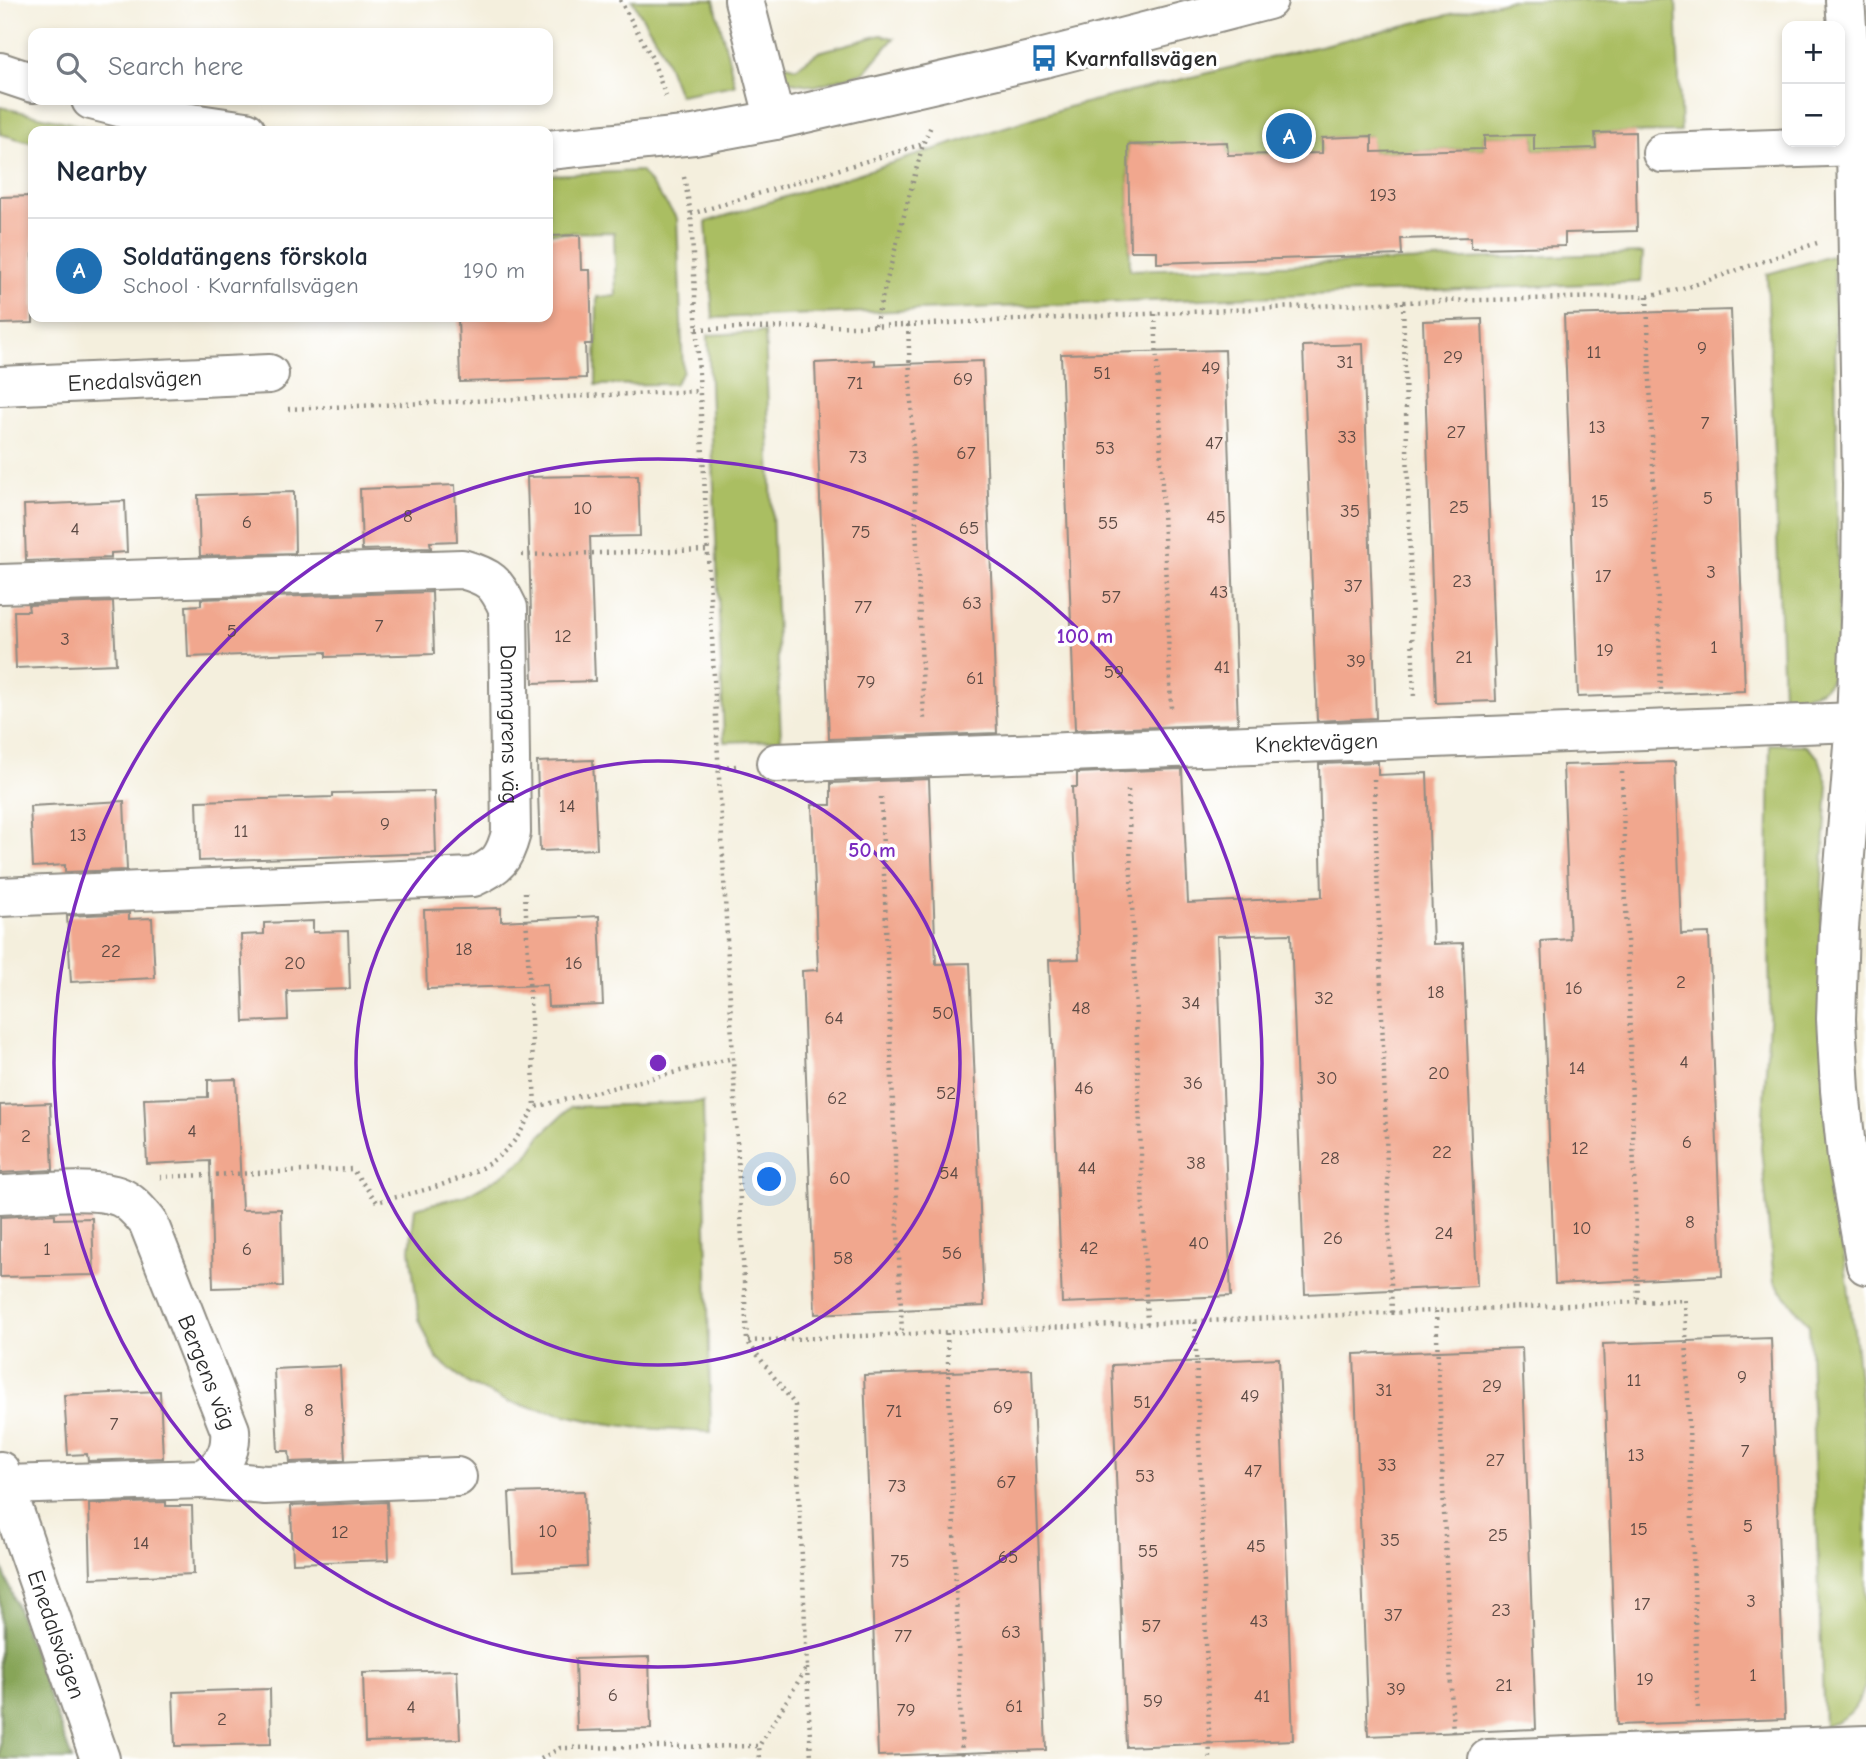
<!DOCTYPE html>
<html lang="en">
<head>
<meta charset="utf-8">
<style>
	:root { --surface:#fff; --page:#f2f2f3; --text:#1f2937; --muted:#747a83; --line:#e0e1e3; --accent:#1f6fb2 }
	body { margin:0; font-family:"Comic Neue",sans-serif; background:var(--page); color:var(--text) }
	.controls { position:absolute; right:21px; top:21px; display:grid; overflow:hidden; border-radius:14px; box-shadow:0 4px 10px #0003 }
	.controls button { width:63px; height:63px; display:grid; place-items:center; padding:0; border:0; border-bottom:2px solid var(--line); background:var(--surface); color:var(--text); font:35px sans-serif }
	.you { position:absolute; left:770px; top:1180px; width:24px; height:24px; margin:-18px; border:5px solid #fff; border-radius:50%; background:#1a73e8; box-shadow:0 0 0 10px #1a73e833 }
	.badge { display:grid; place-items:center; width:46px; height:46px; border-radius:50%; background:var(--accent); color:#fff; font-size:23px; font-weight:700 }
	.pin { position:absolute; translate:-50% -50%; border:4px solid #fff; box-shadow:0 2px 7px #0006 }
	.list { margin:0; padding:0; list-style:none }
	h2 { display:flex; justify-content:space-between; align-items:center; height:91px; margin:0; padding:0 28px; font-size:30px }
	h2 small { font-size:23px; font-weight:400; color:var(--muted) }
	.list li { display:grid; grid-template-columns:46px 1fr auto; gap:21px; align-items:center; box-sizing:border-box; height:105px; padding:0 28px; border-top:2px solid var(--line) }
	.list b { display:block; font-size:26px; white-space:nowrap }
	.list p { margin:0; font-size:23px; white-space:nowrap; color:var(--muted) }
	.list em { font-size:23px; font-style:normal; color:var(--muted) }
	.icon { flex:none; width:38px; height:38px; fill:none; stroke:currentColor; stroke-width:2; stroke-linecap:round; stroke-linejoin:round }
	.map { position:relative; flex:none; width:1866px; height:1759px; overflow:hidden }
	.search { position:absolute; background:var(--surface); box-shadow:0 4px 10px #0003; left:28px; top:28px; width:525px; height:77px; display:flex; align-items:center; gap:18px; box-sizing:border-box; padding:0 24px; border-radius:14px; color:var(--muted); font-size:26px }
	.panel { position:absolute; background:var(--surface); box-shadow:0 4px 10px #0003; left:28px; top:126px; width:525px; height:196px; border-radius:14px }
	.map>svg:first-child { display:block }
	.green { fill:#aabe62; stroke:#6a7446; stroke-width:2 }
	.forest { fill:#87a558; stroke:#596842; stroke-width:2 }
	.building { fill:#f1a78e }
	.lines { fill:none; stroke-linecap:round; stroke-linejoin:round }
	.minor-casing { stroke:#908d84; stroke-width:42 }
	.path { stroke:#908d84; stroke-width:4.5; stroke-dasharray:2 5; stroke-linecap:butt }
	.minor { stroke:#fff; stroke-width:38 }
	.ring { fill:none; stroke:#7b2cbf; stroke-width:3.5 }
	.labels { text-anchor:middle; stroke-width:7; stroke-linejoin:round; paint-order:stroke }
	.number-label { font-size:19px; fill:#5c4a44 }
	.poi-label { font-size:23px; font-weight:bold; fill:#2b2b2b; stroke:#fff; text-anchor:start }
	.street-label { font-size:23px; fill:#2b2b2b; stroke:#fff }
	.centre { fill:#7b2cbf; stroke:#fff; stroke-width:3.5 }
	.ring-label { font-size:21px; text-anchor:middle; font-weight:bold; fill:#7b2cbf; stroke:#fff; stroke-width:7; stroke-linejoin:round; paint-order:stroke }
</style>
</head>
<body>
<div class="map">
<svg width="1866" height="1759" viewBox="0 0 1866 1759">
	<rect width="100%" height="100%" fill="#fff"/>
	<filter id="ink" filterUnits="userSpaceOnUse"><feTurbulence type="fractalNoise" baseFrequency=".0143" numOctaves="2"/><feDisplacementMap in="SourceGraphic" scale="14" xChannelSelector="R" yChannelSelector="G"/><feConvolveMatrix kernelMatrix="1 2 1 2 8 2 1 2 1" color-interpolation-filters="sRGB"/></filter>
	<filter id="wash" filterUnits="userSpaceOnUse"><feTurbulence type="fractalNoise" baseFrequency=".00686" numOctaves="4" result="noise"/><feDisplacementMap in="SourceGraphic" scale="28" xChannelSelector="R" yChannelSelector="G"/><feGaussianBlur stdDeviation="1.57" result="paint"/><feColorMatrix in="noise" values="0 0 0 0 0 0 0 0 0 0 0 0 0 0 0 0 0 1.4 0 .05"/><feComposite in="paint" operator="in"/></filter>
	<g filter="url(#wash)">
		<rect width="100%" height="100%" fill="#f4efdd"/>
		<g class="green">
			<path d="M632,0H714L735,85L679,95L661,48Z"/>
			<path d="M1509,0H1676L1681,132L1596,133V148L1534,150V136H1484V149L1372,152L1371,136L1322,138V153L1228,155L1227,142L1155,158L1154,144H1128L1130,270L1643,253L1641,282L713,318L706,222L1068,107Z"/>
			<path d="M881,35L894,38L865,72L815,86L786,81L772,68L774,45L784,64L796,68L819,52Z"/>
			<path d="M0,107L104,131H33V143L0,134Z"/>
			<path d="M641,171L677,218L683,372L674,384L596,385L597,297L616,296L614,232L548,233V175Z"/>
			<path d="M1834,255L1839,664C1826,696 1815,694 1783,697L1767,274Z"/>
			<path d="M765,332L781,740L724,742L708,335Z"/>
			<path d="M1770,744L1805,745L1819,758L1828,785L1822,882L1821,988L1826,1120L1854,1331L1866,1445V1684C1855,1712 1851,1716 1824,1727L1809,1325L1774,1282L1761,1148L1770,1006L1768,884Z"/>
			<path d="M703,1102L711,1432L640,1428L597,1422L508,1402L469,1384L436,1358L419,1319L410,1250L415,1208L466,1195L501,1176L526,1158L541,1135L571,1107Z"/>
		</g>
		<path class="forest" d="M0,1560L3,1569L72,1759H0Z"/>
		<g id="blocks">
			<g class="building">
				<path d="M1635,132L1637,231L1565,233V246L1471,248V237L1401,239L1402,255L1157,263V251H1130L1128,145L1227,142L1228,155L1322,153V138L1372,136V152L1484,149V136L1534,135V150L1596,148L1595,133Z"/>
				<path d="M33,196V323L0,324V197Z"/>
				<path d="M580,235L581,270H590L592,344H585L586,378L460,382L458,317H548V236Z"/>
				<path d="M1731,310L1745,691L1578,697L1564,315Z"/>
				<path d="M1482,319L1496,701L1436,703L1423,321Z"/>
				<path d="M1363,344L1376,718L1317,721L1303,346Z"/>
				<path d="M1225,350L1238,724L1075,730L1061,354Z"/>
				<path d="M875,360V365L983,361L997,733L829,739L815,363Z"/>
				<path d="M638,475L640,536L590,537L595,681L533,683L527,477Z"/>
				<path d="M455,485L457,541L430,542L431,548L362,550L360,489Z"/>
				<path d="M294,492L295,553L200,556L198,495Z"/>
				<path d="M125,501L127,552L111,553V558L26,561L24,505Z"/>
				<path d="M432,592L434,654L326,657V652L188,657L186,606L201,605V599Z"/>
				<path d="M113,602L116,664L16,668L14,611H29L28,605Z"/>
				<path d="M593,760L597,849L540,851L537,762Z"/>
				<path d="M1378,762V775L1427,773L1433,944L1463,943L1477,1286L1305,1294L1291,934L1217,936L1231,1296L1062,1303L1049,960L1079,959L1072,787H1077V773L1182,769L1188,903L1322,897L1319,764Z"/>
				<path d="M1675,762L1681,934L1709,933L1722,1276L1555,1284L1541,941L1570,939L1563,765Z"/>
				<path d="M929,779L936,964L970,963L984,1306L815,1314L802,971L818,970L812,805H831V783Z"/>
				<path d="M434,791L436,853L199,861L197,801L333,797V793Z"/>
				<path d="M124,801L127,870L65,872V865L33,867L30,806Z"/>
				<path d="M501,908V921L599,916L603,1005L548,1007L547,985L427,989L424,910Z"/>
				<path d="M129,913V919L152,918L155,978L71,982L67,916Z"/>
				<path d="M313,921V932L348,931L350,989L287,991L288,1020L244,1022L241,935L264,934V923Z"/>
				<path d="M236,1079L242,1210L281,1209L283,1286L213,1288L210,1161L147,1164L144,1099L208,1097V1080Z"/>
				<path d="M50,1103L53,1170L0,1173V1105Z"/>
				<path d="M55,1214V1219L92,1218L94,1275L0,1277V1217Z"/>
				<path d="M1771,1338L1785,1719L1617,1725L1603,1344Z"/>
				<path d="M1522,1348L1536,1729L1368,1736L1354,1354Z"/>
				<path d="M1279,1358L1293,1740L1126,1747L1112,1365Z"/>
				<path d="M340,1366L345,1460L290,1462L289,1451H278L274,1369Z"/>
				<path d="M1032,1369L1046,1750L878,1756L864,1375Z"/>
				<path d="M160,1391L163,1458L88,1461L87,1454L68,1455L64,1395Z"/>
				<path d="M584,1491L587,1567L513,1571L509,1493Z"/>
				<path d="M166,1502V1506H192L194,1574L91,1578L89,1504Z"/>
				<path d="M387,1502L389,1560L293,1563L291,1506Z"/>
				<path d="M649,1657L651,1729L577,1731L575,1659Z"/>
				<path d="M457,1670L460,1739L365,1742L363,1673Z"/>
				<path d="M270,1689L271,1744L175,1746L173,1692Z"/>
			</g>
		</g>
	</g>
	<g filter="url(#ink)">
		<use href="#blocks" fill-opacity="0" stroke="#908d84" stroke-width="2"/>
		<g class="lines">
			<defs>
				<g id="minor">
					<path d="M744,0L775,120"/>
					<path d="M1845,0L1856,146L1862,484L1861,596L1856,722L1839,928L1836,1019L1840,1090L1847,1158L1866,1265"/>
					<path d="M0,72L33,83"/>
					<path d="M91,100L171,120L246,131"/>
					<path d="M548,150L694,135L775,120L1044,58L1268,0"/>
					<path d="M1662,153L1856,146"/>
					<path id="s1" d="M0,386L269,374"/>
					<path id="s2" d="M0,584L462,569C490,577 496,582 508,608L511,833C504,859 498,866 473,877L0,897"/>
					<path id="s3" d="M776,763L1856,722"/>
					<path id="s4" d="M0,1195C30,1194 94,1186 120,1197C132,1202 140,1213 148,1222L230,1430C232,1454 222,1468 202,1479L5,1485"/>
					<path id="s5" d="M0,1471L100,1759"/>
					<path d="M202,1479L265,1485L457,1477"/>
					<path d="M1488,1759L1866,1745"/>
				</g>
			</defs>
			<use href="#minor" class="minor-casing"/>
			<g class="path">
				<path d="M620,0L652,58L666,97"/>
				<path d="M684,177L691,214L747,1341L795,1405L807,1667L759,1746L760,1759"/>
				<path d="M691,214L923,144"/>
				<path d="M1647,296L1661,690"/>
				<path d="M1403,302L1414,700"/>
				<path d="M1155,314L1171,708"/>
				<path d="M875,325L923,144L932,124"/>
				<path d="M908,325L924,720"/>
				<path d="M697,329L908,325L1403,302L1647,296L1688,287L1817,243"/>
				<path d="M288,409L700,391"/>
				<path d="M522,555L709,550"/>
				<path d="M720,767L736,766"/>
				<path d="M1622,772L1638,1302"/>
				<path d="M1374,779L1392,1313"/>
				<path d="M1128,790L1147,1324"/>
				<path d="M881,797L902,1335"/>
				<path d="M525,892L535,1107L733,1058"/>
				<path d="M160,1177L352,1169L377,1202C423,1190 483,1180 515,1140C523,1130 528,1117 535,1107"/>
				<path d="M1436,1311L1453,1737"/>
				<path d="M1195,1322L1210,1759"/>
				<path d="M947,1333L962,1759"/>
				<path d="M748,1341L1685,1300L1698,1712"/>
				<path d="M807,1668L811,1759"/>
				<path d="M541,1759L560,1748L759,1746"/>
			</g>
			<use href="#minor" class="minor"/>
		</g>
	</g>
	<g class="ring">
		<circle cx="658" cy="1063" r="302"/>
		<circle cx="658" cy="1063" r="604"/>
	</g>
	<defs>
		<symbol id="bus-bare" viewBox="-9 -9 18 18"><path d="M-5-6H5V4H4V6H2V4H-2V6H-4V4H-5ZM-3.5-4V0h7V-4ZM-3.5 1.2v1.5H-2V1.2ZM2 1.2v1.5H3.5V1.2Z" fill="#1f6fb2" stroke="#fff" stroke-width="2.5" paint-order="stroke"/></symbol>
	</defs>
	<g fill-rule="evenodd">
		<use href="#bus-bare" x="1025" y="39" width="38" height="38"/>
	</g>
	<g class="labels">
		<g class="number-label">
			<text x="1383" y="201">193</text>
			<text x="1702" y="354">9</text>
			<text x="1594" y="358">11</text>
			<text x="1453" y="363">29</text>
			<text x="1345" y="368">31</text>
			<text x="1211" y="374">49</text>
			<text x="1102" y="379">51</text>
			<text x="963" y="385">69</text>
			<text x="855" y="389">71</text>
			<text x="1705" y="429">7</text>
			<text x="1597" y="433">13</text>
			<text x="1456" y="438">27</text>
			<text x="1347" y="443">33</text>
			<text x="1214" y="449">47</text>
			<text x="1105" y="454">53</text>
			<text x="966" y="459">67</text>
			<text x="858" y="463">73</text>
			<text x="1708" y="504">5</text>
			<text x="1600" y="507">15</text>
			<text x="1459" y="513">25</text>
			<text x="583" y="514">10</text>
			<text x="1350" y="517">35</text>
			<text x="408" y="522">8</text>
			<text x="1216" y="523">45</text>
			<text x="247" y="528">6</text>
			<text x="1108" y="529">55</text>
			<text x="969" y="534">65</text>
			<text x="75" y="535">4</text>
			<text x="861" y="538">75</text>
			<text x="1711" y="578">3</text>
			<text x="1603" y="582">17</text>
			<text x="1462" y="587">23</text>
			<text x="1353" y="592">37</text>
			<text x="1219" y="598">43</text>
			<text x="1111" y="603">57</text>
			<text x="972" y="609">63</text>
			<text x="863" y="613">77</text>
			<text x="379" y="632">7</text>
			<text x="232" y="637">5</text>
			<text x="563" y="642">12</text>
			<text x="65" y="645">3</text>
			<text x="1714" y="653">1</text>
			<text x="1605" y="656">19</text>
			<text x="1464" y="663">21</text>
			<text x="1356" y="667">39</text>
			<text x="1222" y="673">41</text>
			<text x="1114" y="678">59</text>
			<text x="975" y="684">61</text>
			<text x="866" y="688">79</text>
			<text x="567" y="812">14</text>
			<text x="385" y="830">9</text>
			<text x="241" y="837">11</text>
			<text x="78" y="841">13</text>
			<text x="464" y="955">18</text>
			<text x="111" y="957">22</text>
			<text x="295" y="969">20</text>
			<text x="574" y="969">16</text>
			<text x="1681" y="988">2</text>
			<text x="1574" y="994">16</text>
			<text x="1436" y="998">18</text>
			<text x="1324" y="1004">32</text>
			<text x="1191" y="1009">34</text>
			<text x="1081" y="1014">48</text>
			<text x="943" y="1019">50</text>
			<text x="834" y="1024">64</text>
			<text x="1684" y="1068">4</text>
			<text x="1577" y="1074">14</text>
			<text x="1439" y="1079">20</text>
			<text x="1327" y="1084">30</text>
			<text x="1193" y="1089">36</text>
			<text x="1084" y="1094">46</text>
			<text x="946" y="1099">52</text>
			<text x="837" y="1104">62</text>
			<text x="192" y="1137">4</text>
			<text x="26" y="1142">2</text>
			<text x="1687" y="1148">6</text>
			<text x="1580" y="1154">12</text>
			<text x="1442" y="1158">22</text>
			<text x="1330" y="1164">28</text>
			<text x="1196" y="1169">38</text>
			<text x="1087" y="1174">44</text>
			<text x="949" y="1179">54</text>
			<text x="840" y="1184">60</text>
			<text x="1690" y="1228">8</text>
			<text x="1582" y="1234">10</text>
			<text x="1444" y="1239">24</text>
			<text x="1333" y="1244">26</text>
			<text x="1199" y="1249">40</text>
			<text x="1089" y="1254">42</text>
			<text x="47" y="1255">1</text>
			<text x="247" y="1255">6</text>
			<text x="952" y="1259">56</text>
			<text x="843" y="1264">58</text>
			<text x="1742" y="1383">9</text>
			<text x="1634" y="1386">11</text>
			<text x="1492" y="1392">29</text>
			<text x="1384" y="1396">31</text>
			<text x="1250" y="1402">49</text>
			<text x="1142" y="1408">51</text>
			<text x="1003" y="1413">69</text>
			<text x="309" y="1416">8</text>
			<text x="894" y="1417">71</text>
			<text x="114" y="1430">7</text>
			<text x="1745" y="1457">7</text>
			<text x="1636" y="1461">13</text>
			<text x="1495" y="1466">27</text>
			<text x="1387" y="1471">33</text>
			<text x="1253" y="1477">47</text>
			<text x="1145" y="1482">53</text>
			<text x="1006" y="1488">67</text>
			<text x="897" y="1492">73</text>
			<text x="1748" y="1532">5</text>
			<text x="1639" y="1535">15</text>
			<text x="548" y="1537">10</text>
			<text x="340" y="1538">12</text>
			<text x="1498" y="1541">25</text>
			<text x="1390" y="1546">35</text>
			<text x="141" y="1549">14</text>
			<text x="1256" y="1552">45</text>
			<text x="1148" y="1557">55</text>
			<text x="1008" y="1563">65</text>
			<text x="900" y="1567">75</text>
			<text x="1751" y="1607">3</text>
			<text x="1642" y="1610">17</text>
			<text x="1501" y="1616">23</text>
			<text x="1393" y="1621">37</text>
			<text x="1259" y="1627">43</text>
			<text x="1151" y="1632">57</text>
			<text x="1011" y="1638">63</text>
			<text x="903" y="1642">77</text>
			<text x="1753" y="1681">1</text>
			<text x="1645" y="1685">19</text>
			<text x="1504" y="1691">21</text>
			<text x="1396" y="1695">39</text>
			<text x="613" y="1701">6</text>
			<text x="1262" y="1702">41</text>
			<text x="1153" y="1707">59</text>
			<text x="1014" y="1712">61</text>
			<text x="411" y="1713">4</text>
			<text x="906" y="1716">79</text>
			<text x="222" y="1725">2</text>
		</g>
		<g class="poi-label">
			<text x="1065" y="66">Kvarnfallsvägen</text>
		</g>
		<g class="street-label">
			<text dy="8" stroke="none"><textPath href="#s1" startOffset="135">Enedalsvägen</textPath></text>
			<text dy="8" stroke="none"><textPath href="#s2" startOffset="642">Dammgrens väg</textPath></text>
			<text dy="8" stroke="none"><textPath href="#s3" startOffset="541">Knektevägen</textPath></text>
			<text dy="8" stroke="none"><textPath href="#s4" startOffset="320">Bergens väg</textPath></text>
			<text dy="8" stroke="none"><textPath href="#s5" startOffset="173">Enedalsvägen</textPath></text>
		</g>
	</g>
	<circle cx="658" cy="1063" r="10" class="centre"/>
	<g class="ring-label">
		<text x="1085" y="643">100 m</text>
		<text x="872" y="857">50 m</text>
	</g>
</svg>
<div class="controls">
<button>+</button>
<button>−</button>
</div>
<div class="you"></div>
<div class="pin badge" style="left:1289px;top:136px">A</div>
<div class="search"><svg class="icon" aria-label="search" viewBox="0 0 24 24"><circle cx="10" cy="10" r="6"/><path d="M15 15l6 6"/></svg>Search here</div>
<section class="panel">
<h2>Nearby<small></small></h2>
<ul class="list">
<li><span class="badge">A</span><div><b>Soldatängens förskola</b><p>School · Kvarnfallsvägen</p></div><em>190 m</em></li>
</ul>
</section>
</div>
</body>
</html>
